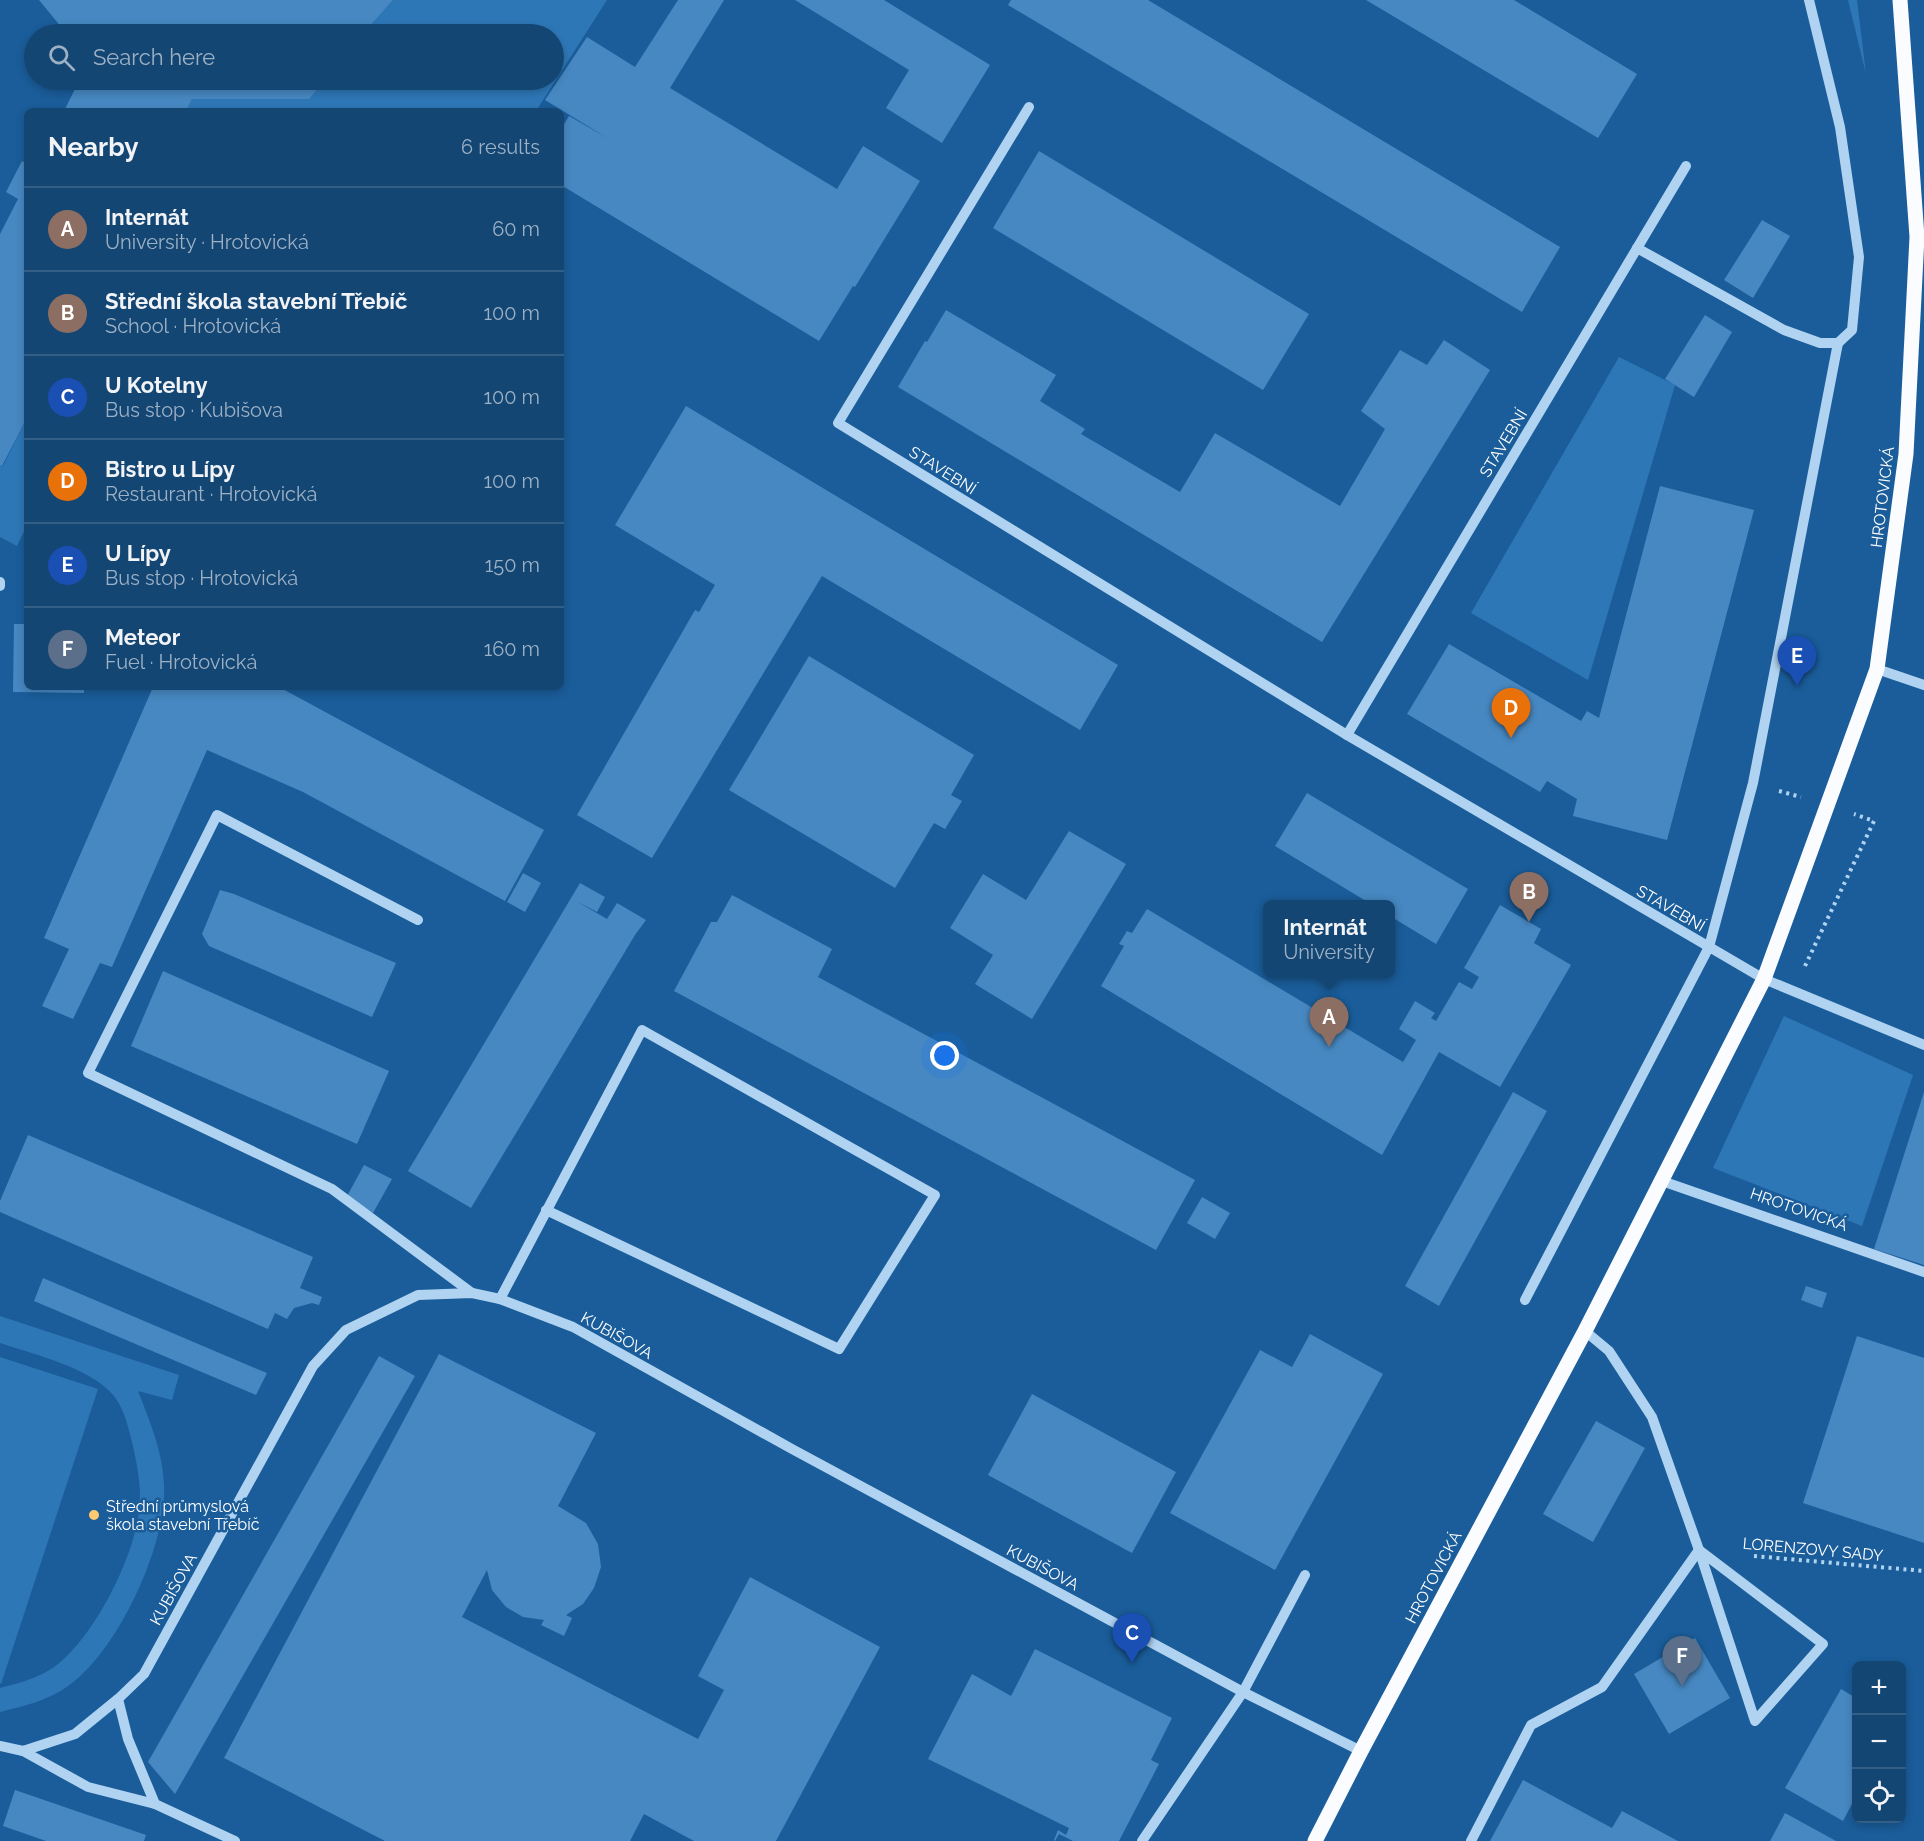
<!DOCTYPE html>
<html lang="en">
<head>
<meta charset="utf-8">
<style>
	:root { --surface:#144674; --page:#1d4d79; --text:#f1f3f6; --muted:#9db1c5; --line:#335e86; --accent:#ffc970 }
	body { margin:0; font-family:Raleway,sans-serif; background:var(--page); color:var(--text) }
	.controls { position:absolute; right:18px; bottom:18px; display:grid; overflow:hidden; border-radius:9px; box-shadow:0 3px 9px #0003 }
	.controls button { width:54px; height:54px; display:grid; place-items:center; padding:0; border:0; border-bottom:2px solid var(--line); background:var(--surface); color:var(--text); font:30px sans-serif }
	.you { position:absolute; left:945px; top:1056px; width:21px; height:21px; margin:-15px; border:4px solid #fff; border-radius:50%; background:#1a73e8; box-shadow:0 0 0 9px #1a73e833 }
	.badge { display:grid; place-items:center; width:39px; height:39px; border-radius:50%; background:var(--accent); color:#fff; font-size:20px; font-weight:700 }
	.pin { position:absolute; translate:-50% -50px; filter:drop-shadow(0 2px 3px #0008) }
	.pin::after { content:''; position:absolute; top:32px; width:21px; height:18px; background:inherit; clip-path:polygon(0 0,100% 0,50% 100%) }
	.popup { position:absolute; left:1263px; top:900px; width:132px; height:78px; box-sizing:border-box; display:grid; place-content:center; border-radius:9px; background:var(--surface); filter:drop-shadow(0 2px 4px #0005); font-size:20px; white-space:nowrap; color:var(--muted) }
	.popup b { font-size:22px; color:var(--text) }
	.popup::after { content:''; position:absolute; left:50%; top:100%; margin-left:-12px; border:12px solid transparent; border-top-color:var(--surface) }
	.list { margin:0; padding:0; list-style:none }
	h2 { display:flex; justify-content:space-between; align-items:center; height:78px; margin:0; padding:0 24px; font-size:26px }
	h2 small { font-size:20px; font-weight:400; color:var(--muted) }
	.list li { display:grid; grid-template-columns:39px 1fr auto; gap:18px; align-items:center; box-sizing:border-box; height:84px; padding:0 24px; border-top:2px solid var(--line) }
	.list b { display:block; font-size:22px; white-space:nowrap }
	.list p { margin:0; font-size:20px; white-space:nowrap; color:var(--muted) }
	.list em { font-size:20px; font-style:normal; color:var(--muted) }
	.icon { flex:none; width:33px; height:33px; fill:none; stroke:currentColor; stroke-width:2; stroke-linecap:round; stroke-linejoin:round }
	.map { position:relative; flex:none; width:1924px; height:1841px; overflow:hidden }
	.search { position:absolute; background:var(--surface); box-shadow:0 3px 9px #0003; left:24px; top:24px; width:540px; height:66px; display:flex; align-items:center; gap:15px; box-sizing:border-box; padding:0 21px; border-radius:33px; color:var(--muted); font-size:22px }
	.panel { position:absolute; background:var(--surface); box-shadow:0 3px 9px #0003; left:24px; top:108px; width:540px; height:582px; border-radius:9px }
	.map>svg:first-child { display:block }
	.green { fill:#2e77b7 }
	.building { fill:#4788c2 }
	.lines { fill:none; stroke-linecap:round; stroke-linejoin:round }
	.path { stroke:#b0d3f1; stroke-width:4; stroke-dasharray:3 4.5; stroke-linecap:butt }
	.minor { stroke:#b0d3f1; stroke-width:10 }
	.major { stroke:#fafcff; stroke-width:15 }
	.poi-dot { fill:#ffc970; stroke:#1a5d9a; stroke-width:2 }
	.labels { text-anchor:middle; stroke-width:5; stroke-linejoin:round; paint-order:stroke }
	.street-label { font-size:16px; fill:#fff; stroke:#1a5d9a }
	.poi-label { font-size:16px; fill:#fff; stroke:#1a5d9a; text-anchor:start }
</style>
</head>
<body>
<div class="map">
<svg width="1924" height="1841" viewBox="0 0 1924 1841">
	<rect width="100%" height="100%" fill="#1a5d9a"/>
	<g class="green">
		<path d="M393,0H607L536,111H186L192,99H308L325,80H554V34H363Z"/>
		<path d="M1848,0H1857L1866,74Z"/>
		<path d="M1619,357L1675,385L1588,680L1471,613Z"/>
		<path d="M27,418V525L17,546L0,537V465L3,466Z"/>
		<path d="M1784,1016L1913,1075L1862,1226L1713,1168Z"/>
		<path d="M0,1316L179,1375L172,1400L138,1391C151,1424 166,1460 164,1496C162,1554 116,1653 68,1686C47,1701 24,1706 0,1712V1688C20,1683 42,1677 58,1664C97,1633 141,1546 140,1496C140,1479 136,1459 132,1442C128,1426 124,1409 114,1396C90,1367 35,1355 0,1343Z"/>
		<path d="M0,1357L98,1389L1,1684L0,1683Z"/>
	</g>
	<g class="building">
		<path d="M39,0H393L363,34H100L93,26L88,31L62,28Z"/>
		<path d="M678,0H724L670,88L837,189L863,146L920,181L855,287L853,286L819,341L561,185V129L569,116L609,139L545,100L587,37L635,67Z"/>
		<path d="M795,0H884L990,65L942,143L886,108L909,70Z"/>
		<path d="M1011,0H1148L1560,247L1522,312L1008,5Z"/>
		<path d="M1366,0H1514L1637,74L1598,138Z"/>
		<path d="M63,80H325L309,99H192L186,111H64L75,89L62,82Z"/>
		<path d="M1039,151L1309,314L1263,390L993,228Z"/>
		<path d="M22,161L27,164V418L2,466L0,465V234L18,199L6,192Z"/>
		<path d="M1762,220L1790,236L1753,298L1724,280Z"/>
		<path d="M946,310L1056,375L1040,401L1085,429L1081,434L1180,492L1215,433L1340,506L1385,429L1361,411L1400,350L1427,365L1444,340L1490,370L1322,642L898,387L925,341L927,342Z"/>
		<path d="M1705,315L1732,332L1694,397L1665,379Z"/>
		<path d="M686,406L1118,665L1080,730L822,576L652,858L577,815L695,610L699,612L715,585L615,525Z"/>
		<path d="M1660,486L1754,510L1667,840L1573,816L1577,799L1547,781L1540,792L1407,714L1449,644L1581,721L1587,711L1599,718Z"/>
		<path d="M14,624H27V687H84V693L13,692Z"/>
		<path d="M809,656L974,755L951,795L962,801L945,829L934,823L895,888L729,790Z"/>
		<path d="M153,687H279L544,830L505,901L303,792L207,750L112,967L100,963L73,1019L42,1006L69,949L44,938Z"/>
		<path d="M1307,793L1468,889L1436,944L1390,916V904H1371L1275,846Z"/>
		<path d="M1069,831L1126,864L1032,1019L975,984L993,955L950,928L983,874L1026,900Z"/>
		<path d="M523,873L541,883L525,912L507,902Z"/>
		<path d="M580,883L605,897L597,912L576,901L607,919L617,903L646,920L635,935L471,1208L408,1171Z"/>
		<path d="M220,890L234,894L396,963L372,1017L209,946L202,934Z"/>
		<path d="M732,895L832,949L818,977L1195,1180L1156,1250L674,991L711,922H717Z"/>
		<path d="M1500,905L1541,929L1534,943L1571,965L1500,1087L1439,1052L1382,1155L1101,986L1124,946L1119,944L1127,931L1132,933L1147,909L1403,1062L1416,1040L1399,1029L1415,1001L1435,1013L1431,1018L1436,1021L1459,982L1472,989L1479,977L1464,968Z"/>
		<path d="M163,971L389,1071L357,1144L131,1046Z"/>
		<path d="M1513,1092L1547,1111L1439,1306L1405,1286Z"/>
		<path d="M1924,1092V1265L1874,1249Z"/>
		<path d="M28,1135L313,1257L300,1288L322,1297L319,1305L312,1303L294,1308L287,1319L275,1313L268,1329L0,1212V1201Z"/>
		<path d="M364,1165L392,1179L373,1213L346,1198Z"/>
		<path d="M1202,1197L1230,1213L1215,1239L1187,1223Z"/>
		<path d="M43,1278L250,1366L267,1373L256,1395L34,1301Z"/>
		<path d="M1806,1286L1827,1293L1822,1308L1801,1300Z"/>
		<path d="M1310,1334L1383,1374L1275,1570L1170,1513L1260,1350L1292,1367Z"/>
		<path d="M1857,1336L1924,1358V1543L1803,1503Z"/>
		<path d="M439,1354L596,1433L558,1506L586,1523L598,1544L601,1567L594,1588L583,1604L566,1615L572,1618L564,1636L541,1625L544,1620L523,1617L506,1607L492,1590L487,1570L462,1617L698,1739L724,1690L698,1676L750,1577L880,1647L776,1841H694L644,1814L630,1841H385L224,1758Z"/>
		<path d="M379,1356L415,1376L175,1794L148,1762Z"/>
		<path d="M1032,1394L1176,1472L1132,1553L988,1475Z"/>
		<path d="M1596,1421L1645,1448L1593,1542L1543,1514Z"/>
		<path d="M1695,1638L1730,1698L1669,1734L1634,1674Z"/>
		<path d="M1035,1649L1172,1718L1151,1760L1159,1764L1119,1841H1073L1059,1834L1055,1841L1054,1840L1058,1830L1066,1835L1069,1828L928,1759L972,1674L1011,1696Z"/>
		<path d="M1841,1689L1856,1698V1796L1843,1821L1785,1788Z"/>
		<path d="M1523,1780L1612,1828L1622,1811L1678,1841H1490Z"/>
		<path d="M15,1790L146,1835L144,1841H46L3,1826Z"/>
		<path d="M1785,1813L1836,1841H1770Z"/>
	</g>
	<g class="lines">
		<g class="path">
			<path d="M1779,791L1801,797"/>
			<path d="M1805,966L1874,821L1854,814"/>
			<path d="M1754,1556L1924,1571"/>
		</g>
		<g class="minor">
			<path d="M1029,107L838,423L1347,735L1764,979L1924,1045"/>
			<path d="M1637,248L1784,330L1820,343H1838L1852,330L1859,257L1840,127L1809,0"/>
			<path d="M0,582V586"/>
			<path d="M1877,669L1924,685"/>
			<path d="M1347,735L1686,166"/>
			<path d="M418,920L217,815L88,1073L332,1189L472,1293"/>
			<path d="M1662,1181L1924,1272"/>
			<path d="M500,1299L642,1030L935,1195L839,1349L546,1210"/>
			<path d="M1525,1300L1709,947L1753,783L1838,343"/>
			<path d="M1585,1331L1609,1351L1652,1417L1699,1550L1755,1721L1823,1644L1699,1550"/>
			<path d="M118,1699L128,1739L155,1804"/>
			<path d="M0,1746L23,1751L75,1734L118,1699L144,1674L313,1366L346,1330L418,1295L472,1293L500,1299L573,1327L792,1449L1243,1692L1361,1751"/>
			<path d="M23,1751L88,1787L155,1804L235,1841"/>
			<path d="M1142,1841L1243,1692L1305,1575"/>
			<path d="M1471,1841L1531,1725L1602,1687L1699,1550"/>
		</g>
		<path class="major" d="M1315,1841L1361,1751L1585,1331L1764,979L1877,669L1906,454L1917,237L1900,0"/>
	</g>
	<circle class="poi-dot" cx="94" cy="1515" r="6"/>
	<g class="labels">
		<g class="street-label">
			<text transform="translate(1503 443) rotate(-59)" y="6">STAVEBNÍ</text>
			<text transform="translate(943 470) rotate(32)" y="6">STAVEBNÍ</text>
			<text transform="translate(1882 497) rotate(-83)" y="6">HROTOVICKÁ</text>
			<text transform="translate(1671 908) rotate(30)" y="6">STAVEBNÍ</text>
			<text transform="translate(1799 1209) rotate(19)" y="6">HROTOVICKÁ</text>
			<text transform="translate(617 1335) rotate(29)" y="6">KUBIŠOVA</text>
			<text transform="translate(1813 1549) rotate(5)" y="6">LORENZOVY SADY</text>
			<text transform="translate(1043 1567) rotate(28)" y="6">KUBIŠOVA</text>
			<text transform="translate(1433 1577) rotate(-62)" y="6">HROTOVICKÁ</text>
			<text transform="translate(173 1589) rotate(-61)" y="6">KUBIŠOVA</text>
		</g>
		<g class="poi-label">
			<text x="106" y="1512">Střední průmyslová<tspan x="106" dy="18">škola stavební Třebíč</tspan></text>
		</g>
	</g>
</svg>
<div class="controls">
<button>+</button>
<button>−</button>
<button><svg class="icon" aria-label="locate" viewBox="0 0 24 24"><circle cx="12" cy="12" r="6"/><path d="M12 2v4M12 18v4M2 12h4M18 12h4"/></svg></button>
</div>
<div class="you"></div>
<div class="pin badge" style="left:1329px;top:1047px;background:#8d6e63">A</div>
<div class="popup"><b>Internát</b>University</div>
<div class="pin badge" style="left:1529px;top:922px;background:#8d6e63">B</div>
<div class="pin badge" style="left:1132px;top:1663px;background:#1a4fb4">C</div>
<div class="pin badge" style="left:1511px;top:738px;background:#e8710a">D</div>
<div class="pin badge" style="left:1797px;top:686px;background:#1a4fb4">E</div>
<div class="pin badge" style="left:1682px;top:1686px;background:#5c6f8a">F</div>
<div class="search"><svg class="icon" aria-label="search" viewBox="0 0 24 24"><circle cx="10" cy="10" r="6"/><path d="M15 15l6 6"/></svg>Search here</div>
<section class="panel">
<h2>Nearby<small>6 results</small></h2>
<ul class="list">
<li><span class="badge" style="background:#8d6e63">A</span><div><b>Internát</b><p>University · Hrotovická</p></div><em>60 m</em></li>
<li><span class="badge" style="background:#8d6e63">B</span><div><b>Střední škola stavební Třebíč</b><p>School · Hrotovická</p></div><em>100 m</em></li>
<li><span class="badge" style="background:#1a4fb4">C</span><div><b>U Kotelny</b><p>Bus stop · Kubišova</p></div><em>100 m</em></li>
<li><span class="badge" style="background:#e8710a">D</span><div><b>Bistro u Lípy</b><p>Restaurant · Hrotovická</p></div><em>100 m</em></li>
<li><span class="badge" style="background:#1a4fb4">E</span><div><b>U Lípy</b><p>Bus stop · Hrotovická</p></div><em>150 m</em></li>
<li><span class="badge" style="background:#5c6f8a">F</span><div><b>Meteor</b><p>Fuel · Hrotovická</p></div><em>160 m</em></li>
</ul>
</section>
</div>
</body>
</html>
